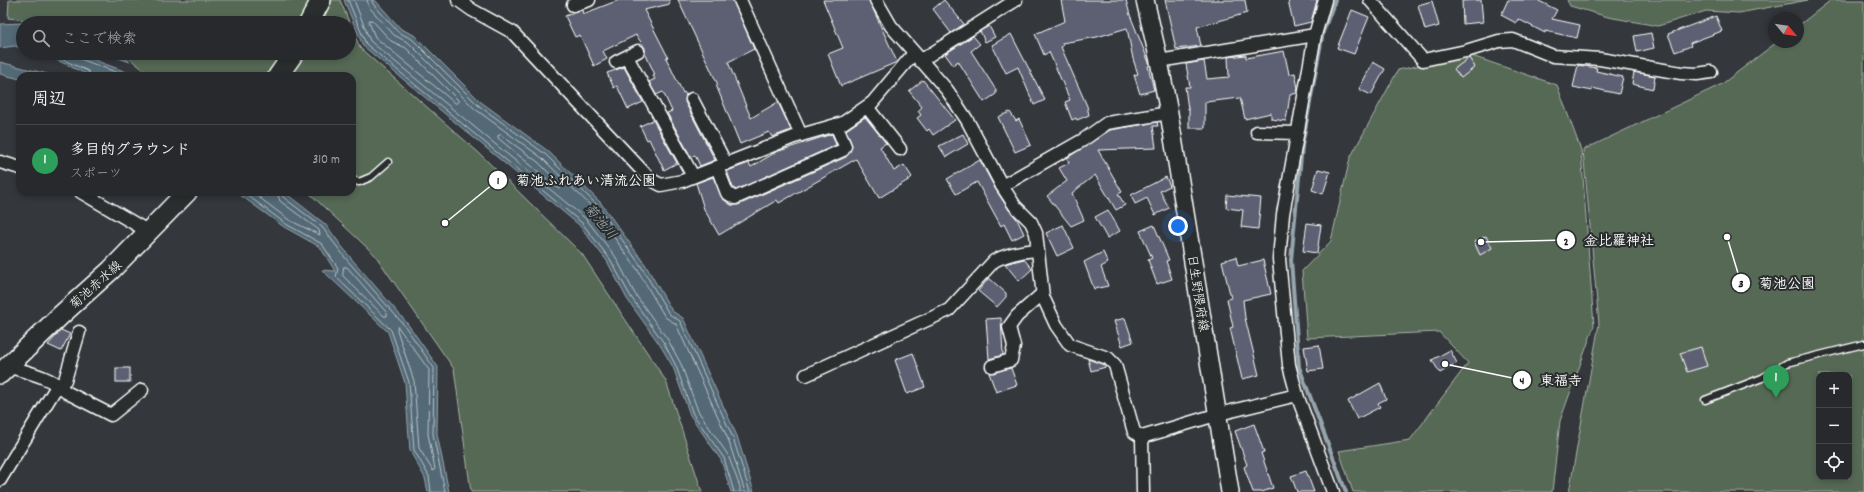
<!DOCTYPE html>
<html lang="ja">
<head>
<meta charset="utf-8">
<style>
	:root { --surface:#27292d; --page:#333539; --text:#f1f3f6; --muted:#a4a6aa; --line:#434549; --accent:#8bbbb9 }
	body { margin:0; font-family:Dekko,"Klee One",sans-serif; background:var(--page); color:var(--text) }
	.controls { position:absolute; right:12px; bottom:12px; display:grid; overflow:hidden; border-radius:8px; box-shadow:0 2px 6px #0003 }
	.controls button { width:36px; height:36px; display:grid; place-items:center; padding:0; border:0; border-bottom:1px solid var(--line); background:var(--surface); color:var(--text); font:20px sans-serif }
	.compass { position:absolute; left:1768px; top:12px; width:36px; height:36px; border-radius:50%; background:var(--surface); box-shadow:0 2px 6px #0003; rotate:119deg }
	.you { position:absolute; left:1178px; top:226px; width:14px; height:14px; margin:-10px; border:3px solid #fff; border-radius:50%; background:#1a73e8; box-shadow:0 0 0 6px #1a73e833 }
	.badge { display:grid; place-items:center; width:26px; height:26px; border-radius:50%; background:var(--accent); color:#fff; font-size:13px; font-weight:700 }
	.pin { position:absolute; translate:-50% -33px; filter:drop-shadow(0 1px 2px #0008) }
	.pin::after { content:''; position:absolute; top:21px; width:14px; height:12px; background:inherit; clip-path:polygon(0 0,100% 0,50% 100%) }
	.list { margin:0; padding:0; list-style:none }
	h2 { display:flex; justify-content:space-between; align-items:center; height:52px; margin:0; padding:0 16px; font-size:17px }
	h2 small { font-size:13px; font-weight:400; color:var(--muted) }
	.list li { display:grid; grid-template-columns:26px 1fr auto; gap:12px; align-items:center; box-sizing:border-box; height:72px; padding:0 16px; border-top:1px solid var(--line) }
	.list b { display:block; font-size:15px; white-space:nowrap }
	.list p { margin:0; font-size:13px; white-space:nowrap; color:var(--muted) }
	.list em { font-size:13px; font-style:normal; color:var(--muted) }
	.icon { flex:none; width:22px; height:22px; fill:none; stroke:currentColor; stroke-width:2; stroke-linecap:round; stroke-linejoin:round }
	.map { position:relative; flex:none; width:1864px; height:492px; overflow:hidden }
	.search { position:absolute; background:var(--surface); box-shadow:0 2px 6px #0003; left:16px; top:16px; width:340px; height:44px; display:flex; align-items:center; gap:10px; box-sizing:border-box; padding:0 14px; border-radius:22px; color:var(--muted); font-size:15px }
	.panel { position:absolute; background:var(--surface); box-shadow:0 2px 6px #0003; left:16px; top:72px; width:340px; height:124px; border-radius:12px }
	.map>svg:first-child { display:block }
	.green { fill:#546954; stroke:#aab4aa; fill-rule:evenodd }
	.water { fill:#526976; stroke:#97a5ad }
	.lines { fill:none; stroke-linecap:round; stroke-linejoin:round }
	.shore { stroke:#bac3c8; stroke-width:1 }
	.stream { stroke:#97a5ad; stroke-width:4 }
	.building { fill:#5b6072; stroke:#fff }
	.lane-casing { stroke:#fff; stroke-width:9 }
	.street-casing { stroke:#fff; stroke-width:15 }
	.secondary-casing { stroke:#fff; stroke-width:20 }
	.primary-casing { stroke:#fff; stroke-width:22 }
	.lane { stroke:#2a2d2e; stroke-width:6 }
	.street { stroke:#2a2d2e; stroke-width:12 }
	.secondary { stroke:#2a2d2e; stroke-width:17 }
	.primary { stroke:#2a2d2e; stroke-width:19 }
	.labels { text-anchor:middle; stroke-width:4; stroke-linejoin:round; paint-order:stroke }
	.street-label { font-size:13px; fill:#fff; stroke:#2a2d2e }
	.water-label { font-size:14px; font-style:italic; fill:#a8b4ba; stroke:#2a2d2e }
	.leader { fill:none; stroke:#fff; stroke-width:1.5 }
	.callout-dot { fill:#fff; stroke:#2a2d2e; stroke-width:1.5 }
	.mark-label { font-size:12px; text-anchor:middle; font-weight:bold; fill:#111 }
	.callout-label { font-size:14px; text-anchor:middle; font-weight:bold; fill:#fff; stroke:#2a2d2e; stroke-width:4; stroke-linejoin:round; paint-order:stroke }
</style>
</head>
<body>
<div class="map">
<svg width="1864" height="492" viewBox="0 0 1864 492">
	<rect width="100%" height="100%" fill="#34373c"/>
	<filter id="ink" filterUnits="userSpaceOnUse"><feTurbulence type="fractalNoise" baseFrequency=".025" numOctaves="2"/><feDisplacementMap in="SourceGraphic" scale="8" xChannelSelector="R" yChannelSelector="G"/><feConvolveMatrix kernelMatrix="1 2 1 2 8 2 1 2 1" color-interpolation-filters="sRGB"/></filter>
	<g filter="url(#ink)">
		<g class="green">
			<path d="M9,0H340L360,48L479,153L582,254L666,381L702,492H471L454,369L375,255L308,192H352V76H151L123,53H349V23H56L8,18Z"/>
			<path d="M1567,0H1808L1739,13L1706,11L1658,26L1608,17L1570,6Z"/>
			<path d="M1831,0H1864V492H1569L1599,324L1583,150L1722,84L1777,42H1798V26ZM1819,375H1849V477H1819Z"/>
			<path d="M1469,55L1557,85L1581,150L1594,326L1560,421L1552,492H1353L1339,451L1410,440L1468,363L1439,332L1307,338L1302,271L1331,241L1350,158L1398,70Z"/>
		</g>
		<g class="water">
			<path d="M344,0H375L401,29L414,35L481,102L548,151L600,202L645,264L672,311L683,318L737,436L754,492H731L721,460L690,415L673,367L660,345L627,299L607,261L579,225L363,46Z"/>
			<path d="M23,23V49L15,46L0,48V24Z"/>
			<path d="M35,53H76L137,76H90L59,61Z"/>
			<path d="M104,53H120L130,62Z"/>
			<path d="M0,62L55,76H20V79L0,74Z"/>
			<path d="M236,192H284L325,224L350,257L407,323L438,367L437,434L449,492H428L425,478L410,451L405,383L388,332L322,270L335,271L320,247L284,227Z"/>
		</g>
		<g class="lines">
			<g class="shore">
				<path d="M348,0L366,44L582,223L610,259L631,297L664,343L676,366L693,414L724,458L734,492"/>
				<path d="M354,0L370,41L586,219L615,256L635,294L668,340L681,364L698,411L728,455L740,487V492"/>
				<path d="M367,0L369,7L394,35L409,43L475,109L542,158L593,208L637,269L665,317L676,324L728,439L745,492"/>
				<path d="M372,0L373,4L398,32L412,39L478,105L545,154L597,205L641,266L669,314L680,321L733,438L750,492"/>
				<path d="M370,20H372L391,41L406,48L458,100V103H455L375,37L369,22Z"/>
				<path d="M48,53L88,71L91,76"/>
				<path d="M77,53L80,59L127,76"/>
				<path d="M501,135L538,162L561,185V188H558L498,138V136Z"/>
				<path d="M243,192L286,224L322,244L338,268L336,277L391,330L409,382L414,450L429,476L431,492"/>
				<path d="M252,192L289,220L320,235L319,230L280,201L277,192"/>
				<path d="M282,192L283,197L322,227L347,260L404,325L434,368L433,434L445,492"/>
				<path d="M344,267H347L387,313V316H384L343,276Z"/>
				<path d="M398,327L429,370L428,434L435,469L433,471L419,448L414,381L397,330Z"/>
			</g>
			<path class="stream" d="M1335,0L1323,32L1302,146L1291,260L1299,367L1346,492"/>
		</g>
		<g class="building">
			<path d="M619,0H669L670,4L644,10L668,57L666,58L683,93L684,92L686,95L685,102L715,160L700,166L695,155L691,157L667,113L672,111L663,92L656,95L649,82L655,79L653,76L655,75L645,53V48L636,35L603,51L607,59L594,66L580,35L575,37L565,16L582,10L583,14Z"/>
			<path d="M678,0H733L754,49L728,62L751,118L778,102L791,130L772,137L769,132L740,144L716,85H718Z"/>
			<path d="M823,0H869L897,62L841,86L828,54L843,48Z"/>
			<path d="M944,0L964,24L951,33L933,9Z"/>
			<path d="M1061,0H1126L1130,15L1150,65L1148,66L1154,90L1140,94L1134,75L1138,74L1133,59L1127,28L1097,37L1062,43L1063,46L1061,47L1087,106L1089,115L1077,120L1076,118L1072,120L1065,102L1070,100L1049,52L1044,55L1035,34L1065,21Z"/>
			<path d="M1165,0H1245L1247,13L1197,27L1201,46L1176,49Z"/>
			<path d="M1288,0H1317L1311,22L1294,26Z"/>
			<path d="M1481,0L1483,22L1463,24L1462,1Z"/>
			<path d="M1508,0H1537L1557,10L1552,19L1580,25L1577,38L1545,31V33L1518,19L1516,23L1501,15Z"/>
			<path d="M1432,1L1439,26L1425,30L1418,5Z"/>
			<path d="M1352,10L1369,17L1354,54L1337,48Z"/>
			<path d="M1716,16L1722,31L1690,43L1691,46L1675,52L1668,34Z"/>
			<path d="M989,26L995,37L985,42L980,31Z"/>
			<path d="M1651,33L1654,48L1637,52L1634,36Z"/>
			<path d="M1011,34L1045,100L1034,105L1018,67L1006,73L992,45Z"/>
			<path d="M973,36L980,44L971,51L996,90V94L984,102L958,61L953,65L945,54Z"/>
			<path d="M1284,51L1289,74L1295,73L1298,88L1297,93L1290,95L1286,121L1271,119V113L1245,119L1240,98L1205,102V128H1189V109H1188L1185,87H1190L1186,64L1204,61L1207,79L1229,77L1228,57L1246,55V58Z"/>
			<path d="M1469,58L1475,67L1461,78L1454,69Z"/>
			<path d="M1373,62L1385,69L1371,95L1359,89Z"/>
			<path d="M1578,65L1597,68L1596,71L1623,77L1619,94L1592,88V91L1573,87Z"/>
			<path d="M624,67L643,102L628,109L617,86L614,88L607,73Z"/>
			<path d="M1634,72L1655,76L1653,89L1632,84Z"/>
			<path d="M923,80L955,120L933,135L929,129L927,131L917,118L921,115L918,111L922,107L909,91Z"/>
			<path d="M1010,112L1016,121L1019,119L1031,145L1015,152L998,117Z"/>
			<path d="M865,117L886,143L880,147L894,171L904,165L912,177L910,179L879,198L856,159L779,203L777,200L719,235L704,209L696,183L713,177L723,199L731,205H738L846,157L852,146L846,130Z"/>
			<path d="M653,120L677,163L664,170L649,139L647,140L640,126Z"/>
			<path d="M1157,122L1158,126H1153L1156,148L1098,150L1122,192L1118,194L1125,205L1116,210L1095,175L1072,193L1084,220L1071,226L1047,196L1067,181L1059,168L1069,163L1067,158L1110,130Z"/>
			<path d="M832,134L836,145L736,190L733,188L727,171L749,163L751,167L776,152Z"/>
			<path d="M963,134L968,144L946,157L939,146Z"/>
			<path d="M980,160L996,190L1009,210L1017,219L1024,234L1012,240L1004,224L1001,226L977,182L956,194L947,179Z"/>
			<path d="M1318,169L1330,172L1323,194L1312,190Z"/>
			<path d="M1166,177L1170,186L1160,191L1169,208L1155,215L1147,198L1135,204L1131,195Z"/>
			<path d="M1227,195L1261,198L1258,229L1241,227L1243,210L1226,208Z"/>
			<path d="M1108,210L1120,231L1107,238L1095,217Z"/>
			<path d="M1307,223L1321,225L1317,253L1303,251Z"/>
			<path d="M1063,225L1074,248L1057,256L1046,233Z"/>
			<path d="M1154,225L1169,260L1166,261L1172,279L1157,284L1148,260L1152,258L1140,231Z"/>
			<path d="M1486,236L1492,248L1480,255L1474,242Z"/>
			<path d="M1103,252L1108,263L1101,267L1108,286L1094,289L1084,262Z"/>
			<path d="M1236,257L1238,266L1263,260L1271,294L1243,300L1245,318L1259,375L1242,379L1230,328L1233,327L1227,299L1231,298L1222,261Z"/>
			<path d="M1024,259L1032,269L1019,281L1005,264Z"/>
			<path d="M989,278L1006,293V297L997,307L978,291Z"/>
			<path d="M1001,318L1003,355L989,359L986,319Z"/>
			<path d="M1125,318L1133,342L1122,346L1114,321Z"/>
			<path d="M61,330L70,334L61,351L48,345Z"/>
			<path d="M1319,345L1323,369L1308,371L1304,347Z"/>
			<path d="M1701,347L1707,366L1687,372L1680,353Z"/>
			<path d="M1450,350L1457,363L1440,373L1432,360Z"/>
			<path d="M913,353L925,387L907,394L895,360Z"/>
			<path d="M1088,359L1104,365L1106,367L1091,371Z"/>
			<rect x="116" y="368" width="14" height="14"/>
			<path d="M1011,368L1017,385L996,392L989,373Z"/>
			<path d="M1380,383L1386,399L1378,403L1380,407L1357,419L1348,401Z"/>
			<path d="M1254,424L1264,452L1261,453L1273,488L1262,492H1253L1244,467L1247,465L1235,431Z"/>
			<path d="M1306,471L1314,492H1297L1291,476Z"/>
		</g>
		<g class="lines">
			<defs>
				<g id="lane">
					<path d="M352,180L359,182L371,177L388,162"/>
					<path d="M1705,400L1762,378L1787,363L1864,344"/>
				</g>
				<g id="street">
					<path d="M458,0L472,10L512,32L650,179L661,185L682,181L794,137L843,123L872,103L914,53"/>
					<path d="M740,0L801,135"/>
					<path d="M876,0L891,26L947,90L967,120L1002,186L1015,206L1031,222L1036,233L1043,297L1056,325L1070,345L1108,358L1115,365L1134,432L1142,437L1219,414L1297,395"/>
					<path d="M1325,0L1315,35L1283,214L1279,259L1289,365L1297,395L1333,492"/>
					<path d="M1370,0L1423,60L1466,51L1499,41L1513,40L1553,56L1600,59L1681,73L1697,74L1711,72"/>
					<path d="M573,5L589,0"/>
					<path d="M627,57L693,176"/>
					<path d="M920,61L1016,0"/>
					<path d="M1159,61L1315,35"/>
					<path d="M616,62L638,51"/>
					<path d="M692,99L726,164"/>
					<path d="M867,107L900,149"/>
					<path d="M1257,132L1297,133"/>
					<path d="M0,162L20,168"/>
					<path d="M717,167L727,193L735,198L843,150L845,146L836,125"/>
					<path d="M1002,186L1083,140L1107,123L1169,113"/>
					<path d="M81,192L149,232"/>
					<path d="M7,366C26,372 52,377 66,392L111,415L142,390"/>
					<path d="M992,366L1011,360L1014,346L1009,327L1017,316L1042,294"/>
					<path d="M806,375L949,310L994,261C1007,254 1022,251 1037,250"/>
					<path d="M1142,437L1143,492"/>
					<path d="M0,480L54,391L65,380L79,332"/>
				</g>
				<path id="secondary" d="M1145,0L1159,61L1169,113L1230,492"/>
				<g id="primary">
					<path d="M309,23L321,0"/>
					<path d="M278,76L294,53"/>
					<path d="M0,374L60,316L111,270L187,192"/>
				</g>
			</defs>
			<use href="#lane" class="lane-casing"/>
			<use href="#street" class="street-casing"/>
			<use href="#secondary" class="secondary-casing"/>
			<use href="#primary" class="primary-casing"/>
			<use href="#lane" class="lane"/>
			<use href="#street" class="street"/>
			<use href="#secondary" class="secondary"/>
			<use href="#primary" class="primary"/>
		</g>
	</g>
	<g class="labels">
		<g class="street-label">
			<text transform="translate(95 284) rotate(-42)" y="5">菊池赤水線</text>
			<text transform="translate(1199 293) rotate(81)" y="5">日生野隈府線</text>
		</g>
		<g class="water-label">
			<text transform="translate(601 221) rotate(50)" y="5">菊池川</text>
		</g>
	</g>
	<path class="leader" d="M445 223L498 180M1481 242L1566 240M1727 237L1741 283M1445 364L1522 380"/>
	<g class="callout-dot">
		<circle cx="445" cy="223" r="4"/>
		<circle cx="1481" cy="242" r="4"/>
		<circle cx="1727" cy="237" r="4"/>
		<circle cx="1445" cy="364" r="4"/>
		<circle cx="498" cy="180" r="10"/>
		<circle cx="1566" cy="240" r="10"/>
		<circle cx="1741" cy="283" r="10"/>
		<circle cx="1522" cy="380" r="10"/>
	</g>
	<g class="mark-label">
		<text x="498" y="184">1</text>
		<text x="1566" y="245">2</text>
		<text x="1741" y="287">3</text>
		<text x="1522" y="384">4</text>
	</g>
	<g class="callout-label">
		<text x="586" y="185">菊池ふれあい清流公園</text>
		<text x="1619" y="245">金比羅神社</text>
		<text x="1787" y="288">菊池公園</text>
		<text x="1561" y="385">東福寺</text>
	</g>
</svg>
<div class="controls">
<button>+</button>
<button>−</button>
<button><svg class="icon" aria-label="locate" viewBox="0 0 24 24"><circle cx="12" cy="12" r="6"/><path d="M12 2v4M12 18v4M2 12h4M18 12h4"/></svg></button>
</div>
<svg class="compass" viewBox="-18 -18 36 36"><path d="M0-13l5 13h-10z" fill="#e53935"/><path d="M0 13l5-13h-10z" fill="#a4a6aa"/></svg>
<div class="you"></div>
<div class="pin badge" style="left:1776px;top:398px;background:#2e9e5b">1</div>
<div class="search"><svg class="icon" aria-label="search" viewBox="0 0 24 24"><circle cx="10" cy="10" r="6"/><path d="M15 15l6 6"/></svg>ここで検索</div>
<section class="panel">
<h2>周辺<small></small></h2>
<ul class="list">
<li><span class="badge" style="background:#2e9e5b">1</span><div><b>多目的グラウンド</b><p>スポーツ</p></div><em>310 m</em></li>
</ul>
</section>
</div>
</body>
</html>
